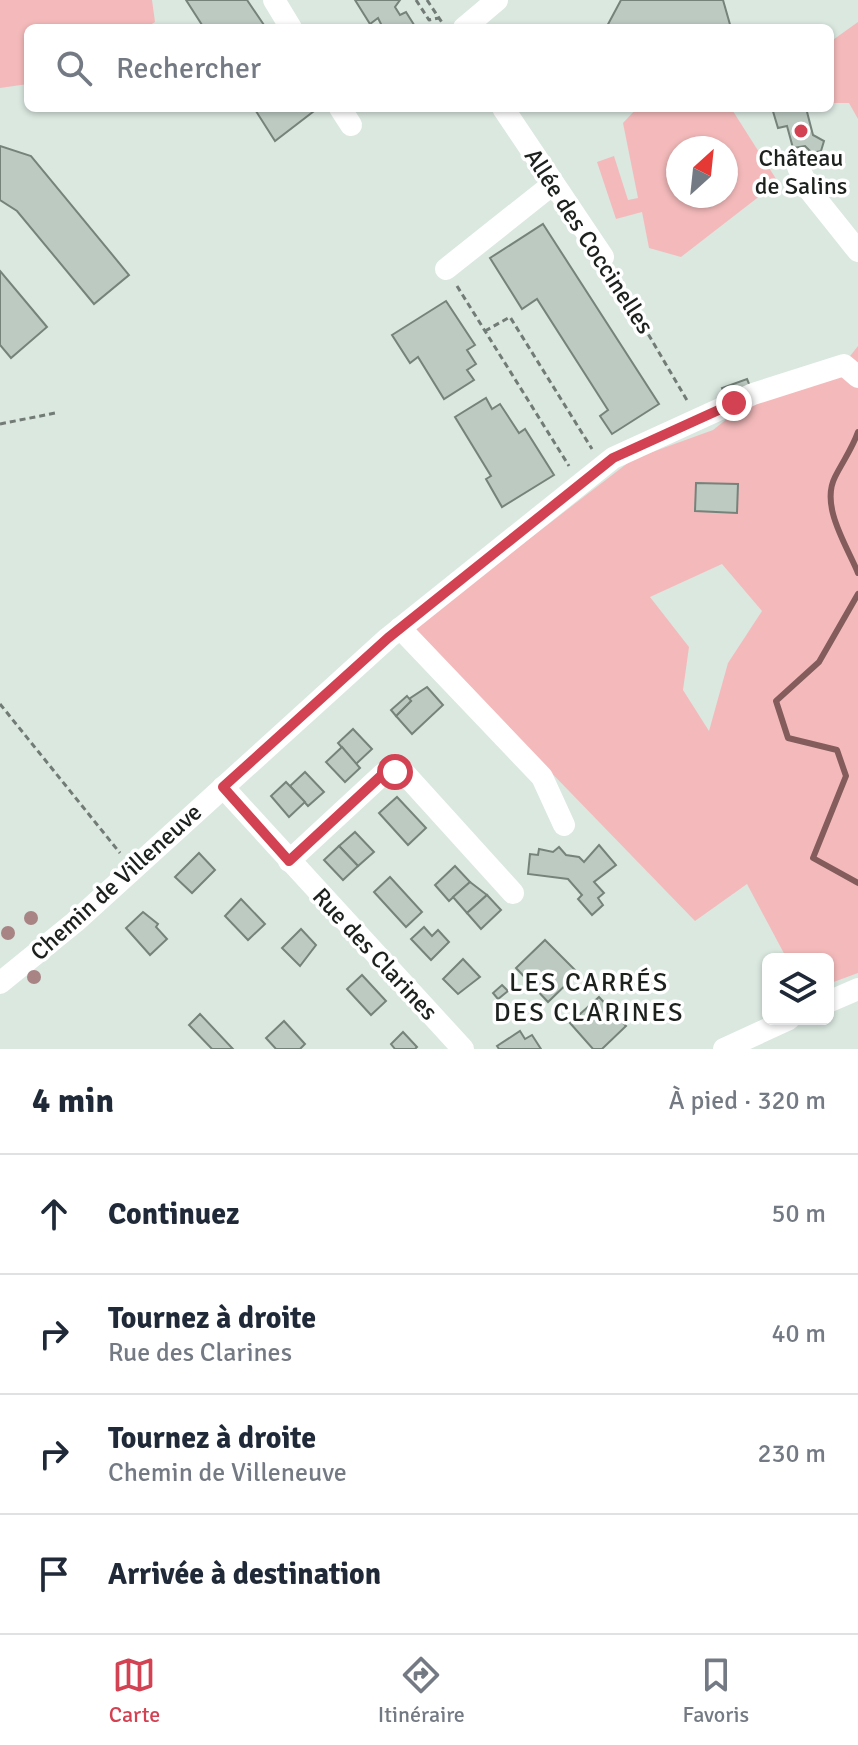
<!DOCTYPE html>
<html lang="fr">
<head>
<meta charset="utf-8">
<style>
	:root { --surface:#fff; --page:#f2f2f3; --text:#1f2937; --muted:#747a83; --line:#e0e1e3; --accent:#d34252 }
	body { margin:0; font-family:Signika,sans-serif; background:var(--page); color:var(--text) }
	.controls { position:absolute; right:24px; bottom:24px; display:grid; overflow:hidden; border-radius:12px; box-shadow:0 2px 6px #0004 }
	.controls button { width:72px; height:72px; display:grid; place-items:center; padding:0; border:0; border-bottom:2px solid var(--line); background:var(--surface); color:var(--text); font:40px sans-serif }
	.compass { position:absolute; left:666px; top:136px; width:72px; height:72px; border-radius:50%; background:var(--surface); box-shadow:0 2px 6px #0004; rotate:27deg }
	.stop { position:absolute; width:24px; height:24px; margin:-18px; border:6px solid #d34252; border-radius:50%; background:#fff }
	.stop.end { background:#d34252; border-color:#fff; box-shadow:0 2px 8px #0008 }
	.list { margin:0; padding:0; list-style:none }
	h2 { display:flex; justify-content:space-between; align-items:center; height:104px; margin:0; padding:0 32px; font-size:34px }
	h2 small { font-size:26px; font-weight:400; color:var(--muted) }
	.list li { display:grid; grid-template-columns:52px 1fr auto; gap:24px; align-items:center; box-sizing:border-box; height:120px; padding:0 32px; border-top:2px solid var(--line) }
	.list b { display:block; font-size:30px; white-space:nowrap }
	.list p { margin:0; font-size:26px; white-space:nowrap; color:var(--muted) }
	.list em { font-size:26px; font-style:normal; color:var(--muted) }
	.icon { flex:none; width:44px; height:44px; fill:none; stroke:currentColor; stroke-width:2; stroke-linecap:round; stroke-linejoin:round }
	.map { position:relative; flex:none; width:858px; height:1049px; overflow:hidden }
	.search { position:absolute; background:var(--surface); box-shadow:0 2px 6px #0004; left:24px; right:24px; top:24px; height:88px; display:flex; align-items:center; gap:20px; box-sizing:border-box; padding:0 28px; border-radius:12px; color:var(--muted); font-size:30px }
	.sheet { height:584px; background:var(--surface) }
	nav { display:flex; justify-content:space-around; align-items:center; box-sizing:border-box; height:112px; border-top:2px solid var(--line); background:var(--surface); font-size:22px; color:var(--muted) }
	nav a { display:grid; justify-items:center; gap:4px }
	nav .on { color:var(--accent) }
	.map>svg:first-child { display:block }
	.green { fill:#f4babb; fill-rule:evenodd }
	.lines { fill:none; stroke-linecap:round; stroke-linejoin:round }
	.stream { stroke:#845c5c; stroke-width:6 }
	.building { fill:#bccac2; stroke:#76837b; stroke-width:2 }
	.path { stroke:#727b76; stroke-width:3; stroke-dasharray:6 4; stroke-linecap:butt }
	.minor { stroke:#fff; stroke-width:22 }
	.tree { fill:#a88484 }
	.route { stroke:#d34252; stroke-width:10 }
	.poi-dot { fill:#d34252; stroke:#fff; stroke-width:3 }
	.labels { text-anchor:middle; stroke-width:7; stroke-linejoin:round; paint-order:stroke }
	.poi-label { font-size:24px; fill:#1c211e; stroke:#fff }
	.street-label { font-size:24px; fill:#1c211e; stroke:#fff }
	.neighbourhood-label { font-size:26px; letter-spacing:2px; fill:#1c211e; stroke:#fff }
</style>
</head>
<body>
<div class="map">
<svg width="858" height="1049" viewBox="0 0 858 1049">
	<rect width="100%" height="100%" fill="#dae8e0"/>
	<g class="green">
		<path d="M0,0H152L155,22L145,28H28V84L0,88Z"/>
		<path d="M858,22V119L849,103H830V42Z"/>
		<path d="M637,108H731L778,182L681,257L649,248L642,212L616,219L597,162L614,156L628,200L638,198L623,123ZM678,148H726V196H678Z"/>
		<path d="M858,346V973L828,984V959H787L747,884L695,921L412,629L633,459L713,430L737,411L835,375ZM722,564L762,611L728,663L709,731L683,690L689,647L650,597Z"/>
	</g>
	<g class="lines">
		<g class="stream">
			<path d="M858,432C852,449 843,461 835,477C820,506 847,546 858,573"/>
			<path d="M858,594L819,662L776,701L788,738L837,750L846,776L813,858L858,883"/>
		</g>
	</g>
	<g class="building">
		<path d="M186,0H247L266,28H204Z"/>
		<path d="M355,0H400L395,7L400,15L406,12L416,28H383L378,18L370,24Z"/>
		<path d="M621,0H723L731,28H606Z"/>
		<path d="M254,108H318L275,141Z"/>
		<path d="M772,108H806L813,135L824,141L821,151L812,153L805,146L793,148L787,126L778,128Z"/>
		<path d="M0,146L31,156L129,275L94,304L17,211L0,200Z"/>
		<path d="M543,224L659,404L612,434L600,416L608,410L537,299L522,309L490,258Z"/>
		<path d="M0,271L47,327L11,358L0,345Z"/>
		<path d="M446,301L475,345L467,350L476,364L467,370L474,380L444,399L418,357L410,363L392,335Z"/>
		<path d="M747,379L752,391L727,401L722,388Z"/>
		<path d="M486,398L492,409L500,404L519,433L525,429L554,475L502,507L486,479L491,476L455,417Z"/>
		<path d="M696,483L738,484L737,513L695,511Z"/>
		<path d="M427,687L443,705L412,734L396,716L411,701L409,699Z"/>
		<path d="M407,696L411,701L396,716L391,710Z"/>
		<path d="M353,729L372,749L356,764L338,743Z"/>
		<path d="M342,747L360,768L345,782L326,762Z"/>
		<path d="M305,772L324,792L308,806L290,786Z"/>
		<path d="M286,782L305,802L289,817L271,796Z"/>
		<path d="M397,797L426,828L408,845L379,813Z"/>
		<path d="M355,832L374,852L358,866L339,846Z"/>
		<path d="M599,845L616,865L594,882L604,893L598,898L603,905L592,915L578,899L582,895L568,879L528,874L530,854L538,855L539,849L553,852L559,847L566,855L579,857L584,862Z"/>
		<path d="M339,846L358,866L343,880L324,860Z"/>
		<path d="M199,853L215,870L192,893L175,877Z"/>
		<path d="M455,866L470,882L449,901L435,885Z"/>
		<path d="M390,877L422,912L406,927L374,892Z"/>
		<path d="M470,882L487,895L467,913L453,897Z"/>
		<path d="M487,895L501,910L481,929L467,913Z"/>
		<path d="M241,899L265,924L248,940L225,916Z"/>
		<path d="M143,912L158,924L156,927L167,939L150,955L126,928Z"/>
		<path d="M424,927L432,936L438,930L449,942L431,960L411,939Z"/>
		<path d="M301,929L316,945L300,966L282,948Z"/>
		<path d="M545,940L578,973L548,1002L516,968Z"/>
		<path d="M463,959L480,977L458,994L443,979Z"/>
		<path d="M362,975L386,1001L371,1015L347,989Z"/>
		<path d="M502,985L508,991L498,999L493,993Z"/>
		<path d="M599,997L626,1026L602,1049H593L570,1023Z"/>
		<path d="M200,1014L233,1049H212L189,1025Z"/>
		<path d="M284,1021L305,1044L300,1049H276L266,1038Z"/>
		<path d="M520,1031L525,1039L532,1035L541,1049H499L497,1046Z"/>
		<path d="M403,1032L417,1047L415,1049H395L391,1044Z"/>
	</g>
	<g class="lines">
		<g class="path">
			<path d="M416,0L429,20L439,18"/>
			<path d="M427,0L443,24"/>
			<path d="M613,274L688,402"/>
			<path d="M457,286L569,466"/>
			<path d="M485,331L510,317L592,449"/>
			<path d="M0,424L55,413"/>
			<path d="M0,704L120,853"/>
		</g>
		<g class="minor">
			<path d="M274,0L291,28"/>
			<path d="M464,28L497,0"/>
			<path d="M340,108L351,125"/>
			<path d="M503,108L603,257"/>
			<path d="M798,167L810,191L858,251"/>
			<path d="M446,269L553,184"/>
			<path d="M400,628L542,777L564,825"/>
			<path d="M223,787L463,1049"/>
			<path d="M289,861L383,774L406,775L513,893"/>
			<path d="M0,983L75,922L388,638L613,458L753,394L844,365L858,377"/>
			<path d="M828,1002L858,989"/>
			<path d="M724,1049L789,1019"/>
		</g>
	</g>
	<g class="tree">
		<circle cx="31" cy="918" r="7"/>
		<circle cx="8" cy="933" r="7"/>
		<circle cx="34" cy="977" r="7"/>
	</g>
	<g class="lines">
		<path class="route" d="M395,772L383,774L289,861L223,787L388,638L613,458L734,403"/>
	</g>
	<circle class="poi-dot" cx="801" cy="131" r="8"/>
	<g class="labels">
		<g class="poi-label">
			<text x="801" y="166">Château<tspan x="801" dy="28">de Salins</tspan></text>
		</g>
		<g class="street-label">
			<text transform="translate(589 241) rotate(57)" y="8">Allée des Coccinelles</text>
			<text transform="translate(116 882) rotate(-42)" y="8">Chemin de Villeneuve</text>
			<text transform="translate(375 954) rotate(47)" y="8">Rue des Clarines</text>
		</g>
		<g class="neighbourhood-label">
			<text x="589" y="991">LES CARRÉS<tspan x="589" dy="30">DES CLARINES</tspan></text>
		</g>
	</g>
</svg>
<div class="controls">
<button><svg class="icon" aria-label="layers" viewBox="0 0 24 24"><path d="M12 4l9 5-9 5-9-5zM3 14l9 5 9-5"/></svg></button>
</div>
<svg class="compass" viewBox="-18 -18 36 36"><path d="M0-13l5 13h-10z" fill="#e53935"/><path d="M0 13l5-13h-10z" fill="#747a83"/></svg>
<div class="stop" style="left:395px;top:772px"></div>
<div class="stop end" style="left:734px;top:403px"></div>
<div class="search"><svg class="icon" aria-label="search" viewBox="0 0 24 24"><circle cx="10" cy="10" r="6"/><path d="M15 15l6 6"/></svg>Rechercher</div>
</div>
<section class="sheet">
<h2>4 min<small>À pied · 320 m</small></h2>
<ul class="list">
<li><svg class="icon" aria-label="ahead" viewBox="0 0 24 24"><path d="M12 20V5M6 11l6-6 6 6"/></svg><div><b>Continuez</b></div><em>50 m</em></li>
<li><svg class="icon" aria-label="right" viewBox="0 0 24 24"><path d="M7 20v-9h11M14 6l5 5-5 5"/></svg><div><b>Tournez à droite</b><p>Rue des Clarines</p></div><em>40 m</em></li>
<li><svg class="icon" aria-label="right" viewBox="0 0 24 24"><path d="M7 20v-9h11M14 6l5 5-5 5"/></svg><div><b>Tournez à droite</b><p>Chemin de Villeneuve</p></div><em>230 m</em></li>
<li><svg class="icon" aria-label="arrive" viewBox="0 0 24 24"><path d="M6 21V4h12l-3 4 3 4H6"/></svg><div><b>Arrivée à destination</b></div></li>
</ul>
</section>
<nav>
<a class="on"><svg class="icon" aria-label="map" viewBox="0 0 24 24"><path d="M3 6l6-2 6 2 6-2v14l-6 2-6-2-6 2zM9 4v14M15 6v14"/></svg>Carte</a>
<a><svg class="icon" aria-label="directions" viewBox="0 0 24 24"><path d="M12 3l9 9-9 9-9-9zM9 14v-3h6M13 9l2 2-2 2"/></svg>Itinéraire</a>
<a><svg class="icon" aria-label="saved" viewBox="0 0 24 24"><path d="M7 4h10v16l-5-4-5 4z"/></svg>Favoris</a>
</nav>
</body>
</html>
